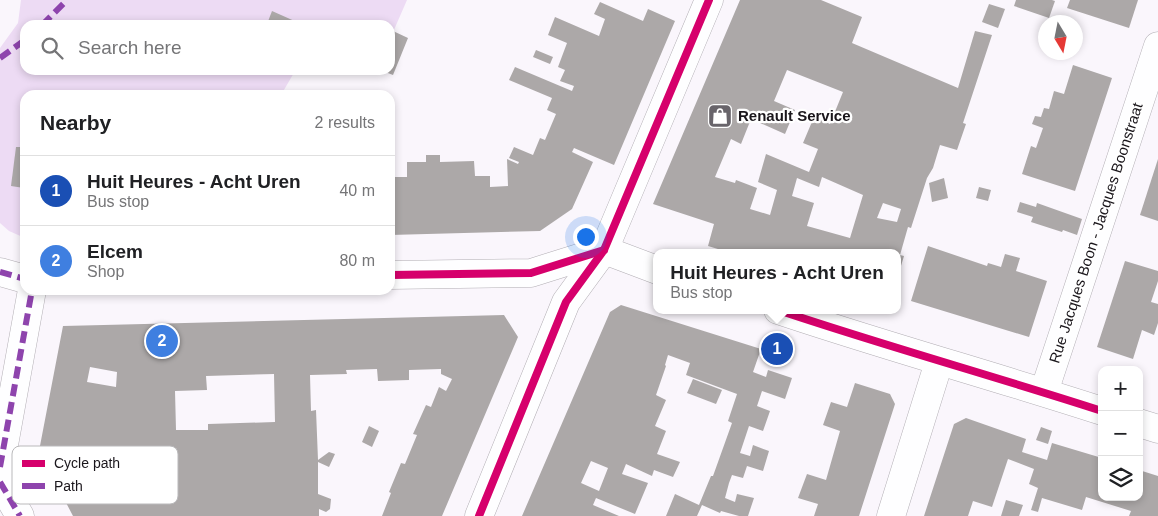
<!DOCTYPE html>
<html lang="en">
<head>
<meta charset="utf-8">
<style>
	:root { --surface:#fff; --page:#f6f6f6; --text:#202124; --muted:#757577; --line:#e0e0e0; --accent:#68646a }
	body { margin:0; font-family:Arial,sans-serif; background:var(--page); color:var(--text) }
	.controls { position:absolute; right:15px; bottom:15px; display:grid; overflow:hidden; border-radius:10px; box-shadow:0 2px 8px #0003 }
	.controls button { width:45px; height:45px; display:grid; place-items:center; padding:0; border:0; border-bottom:1px solid var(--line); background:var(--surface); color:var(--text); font:25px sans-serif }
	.compass { position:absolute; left:1038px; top:15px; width:45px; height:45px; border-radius:50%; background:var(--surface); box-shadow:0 2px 8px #0003; rotate:170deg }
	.you { position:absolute; left:585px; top:236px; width:18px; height:18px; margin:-12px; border:4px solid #fff; border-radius:50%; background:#1a73e8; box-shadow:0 0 0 8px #1a73e833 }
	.badge { display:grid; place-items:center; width:32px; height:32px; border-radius:50%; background:var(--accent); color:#fff; font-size:16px; font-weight:700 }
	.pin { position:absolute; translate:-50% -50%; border:2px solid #fff; box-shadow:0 1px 5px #0006 }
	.popup { position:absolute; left:653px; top:249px; width:248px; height:65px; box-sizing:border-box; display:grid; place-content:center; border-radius:10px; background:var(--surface); filter:drop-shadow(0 1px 4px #0005); font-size:16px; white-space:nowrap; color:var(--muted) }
	.popup b { font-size:19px; color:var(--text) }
	.popup::after { content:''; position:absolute; left:50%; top:100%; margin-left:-10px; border:10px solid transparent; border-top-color:var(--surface) }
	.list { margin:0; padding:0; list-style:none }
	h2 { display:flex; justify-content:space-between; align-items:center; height:65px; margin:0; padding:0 20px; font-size:21px }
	h2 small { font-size:16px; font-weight:400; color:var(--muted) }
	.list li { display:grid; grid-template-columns:32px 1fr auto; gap:15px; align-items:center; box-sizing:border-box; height:70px; padding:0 20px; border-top:1px solid var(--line) }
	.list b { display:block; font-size:19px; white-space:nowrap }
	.list p { margin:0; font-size:16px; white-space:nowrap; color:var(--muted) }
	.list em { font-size:16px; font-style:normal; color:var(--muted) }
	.icon { flex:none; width:28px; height:28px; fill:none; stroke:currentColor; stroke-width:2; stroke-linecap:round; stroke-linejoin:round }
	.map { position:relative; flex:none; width:1158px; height:516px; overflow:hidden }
	.search { position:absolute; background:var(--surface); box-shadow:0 2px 8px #0003; left:20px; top:20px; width:375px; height:55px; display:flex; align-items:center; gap:12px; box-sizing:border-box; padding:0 18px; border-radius:15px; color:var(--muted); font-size:19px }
	.panel { position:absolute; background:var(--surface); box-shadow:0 2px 8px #0003; left:20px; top:90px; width:375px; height:205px; border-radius:15px }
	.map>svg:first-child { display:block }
	.green { fill:#eddbf4 }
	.building { fill:#aca8a8; fill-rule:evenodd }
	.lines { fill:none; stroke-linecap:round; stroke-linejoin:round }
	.minor-casing { stroke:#b2aeb4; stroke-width:29 }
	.minor { stroke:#fefeff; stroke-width:28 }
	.quiet { stroke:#8e44ad; stroke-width:6; stroke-dasharray:12 6; stroke-linecap:butt }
	.cycleway-casing { stroke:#fff; stroke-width:11 }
	.cycleway { stroke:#d6006c; stroke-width:8 }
	.labels { text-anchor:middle; stroke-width:4.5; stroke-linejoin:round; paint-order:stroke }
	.poi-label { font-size:15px; font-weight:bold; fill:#1a161b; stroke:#fff; text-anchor:start }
	.street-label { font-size:15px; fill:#1a161b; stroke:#fff }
	.key { fill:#fff; stroke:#bab9bb; stroke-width:1 }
	.key-label { font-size:14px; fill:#1a161b }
</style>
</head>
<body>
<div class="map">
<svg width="1158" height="516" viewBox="0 0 1158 516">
	<rect width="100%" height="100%" fill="#faf6fc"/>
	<path class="green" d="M21,0H407L390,39V25H25V70H318L316,73L295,71L281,95H25V238L9,231L0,223V48L18,23Z"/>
	<g class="building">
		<path d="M740,0H821L862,17L852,43L958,88L975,31L992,35L963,123L966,124L957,150L940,145L933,168L927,178L911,228L908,227L900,255L904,256L897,279V253H731L708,246L714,224L653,204ZM787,70L843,92L830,124L814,117L803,143L818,149L809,172L766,154L758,182L777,190L770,215L750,209L757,188L736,180L735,183L715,177L731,139L741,144L751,119L785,134L795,110L774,101ZM822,177L863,195L850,238L807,226L814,203L792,196L797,178L819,187ZM883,203L901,209L897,222L877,218Z"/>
		<path d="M1016,0H1052L1055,1L1049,18L1014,6Z"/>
		<path d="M1070,0H1138L1129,28L1067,8Z"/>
		<path d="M600,2L643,21L648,9L675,21L614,165L574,148L572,152L593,162L572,209L540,231L390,235V177H407V162H426V155H440V162L474,161L475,176H490V187L508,186L507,159L518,164L519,162L509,158L514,147L533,155L540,138L545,140L556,114L547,110L552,98L509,80L515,67L572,91L574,86L560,81L565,70L558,67L567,43L548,35L555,17L599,36L605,19L594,14Z"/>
		<path d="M989,4L1005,9L998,28L982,22Z"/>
		<path d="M272,11L299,23L298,25H270L267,24Z"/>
		<path d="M393,31L408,38L393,75L380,70H390V39Z"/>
		<path d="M536,50L553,57L550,64L533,57Z"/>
		<path d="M1073,65L1112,78L1075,191L1022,174L1031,146L1036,148L1043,128L1032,124L1035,116L1041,117L1044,108L1049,109L1054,91L1064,94Z"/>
		<path d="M16,147H25L24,188L11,186Z"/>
		<path d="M1158,159V221L1140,215Z"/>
		<path d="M944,178L948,198L932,202L929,183Z"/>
		<path d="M979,187L991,190L988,201L976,198Z"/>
		<path d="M1020,202L1036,207L1037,203L1082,219L1077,235L1063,230L1062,232L1031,222L1033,217L1017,212Z"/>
		<path d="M928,246L987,266L988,263L1001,267L1005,254L1020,258L1016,271L1047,281L1029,337L911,301Z"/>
		<path d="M1125,261L1158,271V281L1151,302L1158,304V323L1154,335L1142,330L1133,359L1097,347Z"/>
		<path d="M621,305L761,349L753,372L766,377L768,370L792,378L785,399L762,391L757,406L770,411L763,431L749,426L740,453L750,456L753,445L769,451L763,471L747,466L743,478L732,475L729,483L725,498L735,502L737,494L754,498L748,516H739L721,511L720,513L702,505L697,516H666L675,494L699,505L711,476H713L732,423L728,421L737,394L686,375L690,363L668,355L665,365L666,366L656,395L666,400L655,426L666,431L657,454L680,462L673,477L654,470L652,476L626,464L622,474L648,483L635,514L596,498L593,505L619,516H522L610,312ZM591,461L608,468L599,491L581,483Z"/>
		<path d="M504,315L518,337L442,516H382L391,493L389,492L401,463L405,464L417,435L413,434L426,405L431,407L439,387L446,391L452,379L441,374V369L409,370V380L378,381L377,369L346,370L347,374L310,375L311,411L316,410L318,460L329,452L335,454L329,467L318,462V494L331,499L330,509L326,512L319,509V516H73L39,451L63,326ZM90,367L117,372L116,387L87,382ZM274,374L275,422L208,424V430H176L175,391L207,390L206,376Z"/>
		<path d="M693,379L722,390L716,404L687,393Z"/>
		<path d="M855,383L890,394L895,404L859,516H814L818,504L798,498L807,474L826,480L840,431L823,425L831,402L847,407Z"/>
		<path d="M966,418L1026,439L1022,452L1047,460L1052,443L1102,458V497H1139V470L1158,476V516H1129L1131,511L1086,497L1082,510L1042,498L1038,512L1031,510L1038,488L1029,484L1034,469L1008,459L992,507L973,501L968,516H924L954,424Z"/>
		<path d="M369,426L379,431L372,447L362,442Z"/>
		<path d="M1041,427L1052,431L1048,444L1036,440Z"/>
		<path d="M1006,500L1023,505L1019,516H1001Z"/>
	</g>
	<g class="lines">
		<defs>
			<g id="minor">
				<path d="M604,250L657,270"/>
				<path d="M0,272L25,279"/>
				<path d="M390,275L531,273L604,250"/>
				<path d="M778,310C885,346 994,376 1102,411"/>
				<path d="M1044,392L1158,46"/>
				<path d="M1139,423L1158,429"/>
				<path d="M0,467L32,290"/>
				<path d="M0,482L20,516"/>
				<path d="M479,516L566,302L604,250L709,0"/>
				<path d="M891,516L939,362"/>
			</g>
		</defs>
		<use href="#minor" class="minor-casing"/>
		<use href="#minor" class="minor"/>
		<g class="quiet">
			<path d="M42,25L67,0"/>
			<path d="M0,58L25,40"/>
			<path d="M0,272L25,279"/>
			<path d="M0,467L32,290"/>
			<path d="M0,482L20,516"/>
		</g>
		<defs>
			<g id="cycleway">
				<path d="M390,275L531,273L604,250"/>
				<path d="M778,310C885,346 994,376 1102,411"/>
				<path d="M479,516L566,302L604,250L709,0"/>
			</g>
		</defs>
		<use href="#cycleway" class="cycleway-casing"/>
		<use href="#cycleway" class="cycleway"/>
	</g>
	<defs>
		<symbol id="shop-square" viewBox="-11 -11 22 22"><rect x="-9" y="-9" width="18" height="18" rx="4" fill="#68646a" stroke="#fff"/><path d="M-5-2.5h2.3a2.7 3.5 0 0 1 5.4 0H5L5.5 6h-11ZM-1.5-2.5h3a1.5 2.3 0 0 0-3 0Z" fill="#fff"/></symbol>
	</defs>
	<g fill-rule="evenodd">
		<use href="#shop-square" x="706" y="102" width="28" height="28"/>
	</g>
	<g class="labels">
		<g class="poi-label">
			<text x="738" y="121">Renault Service</text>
		</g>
		<g class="street-label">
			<text transform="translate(1096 233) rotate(-72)" y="5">Rue Jacques Boon - Jacques Boonstraat</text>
		</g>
	</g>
	<rect x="12" y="446" width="166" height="58" rx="8" class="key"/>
	<rect x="22" y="460" width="23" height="7" fill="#d6006c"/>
	<rect x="22" y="483" width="23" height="6" fill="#8e44ad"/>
	<g class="key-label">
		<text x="54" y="468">Cycle path</text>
		<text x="54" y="491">Path</text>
	</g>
</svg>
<div class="controls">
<button>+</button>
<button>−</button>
<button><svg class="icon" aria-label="layers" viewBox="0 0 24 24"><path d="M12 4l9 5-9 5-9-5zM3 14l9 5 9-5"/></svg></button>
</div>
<svg class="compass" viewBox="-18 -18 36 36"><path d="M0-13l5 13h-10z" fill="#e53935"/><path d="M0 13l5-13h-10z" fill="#757577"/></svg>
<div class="you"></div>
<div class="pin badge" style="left:777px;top:349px;background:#1a4fb4">1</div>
<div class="popup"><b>Huit Heures - Acht Uren</b>Bus stop</div>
<div class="pin badge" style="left:162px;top:341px;background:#3f7fe0">2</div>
<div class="search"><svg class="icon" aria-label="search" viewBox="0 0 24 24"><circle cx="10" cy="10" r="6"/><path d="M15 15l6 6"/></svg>Search here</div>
<section class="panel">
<h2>Nearby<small>2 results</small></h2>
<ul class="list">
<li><span class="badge" style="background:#1a4fb4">1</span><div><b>Huit Heures - Acht Uren</b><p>Bus stop</p></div><em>40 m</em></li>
<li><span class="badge" style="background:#3f7fe0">2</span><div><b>Elcem</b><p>Shop</p></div><em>80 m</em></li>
</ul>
</section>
</div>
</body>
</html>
